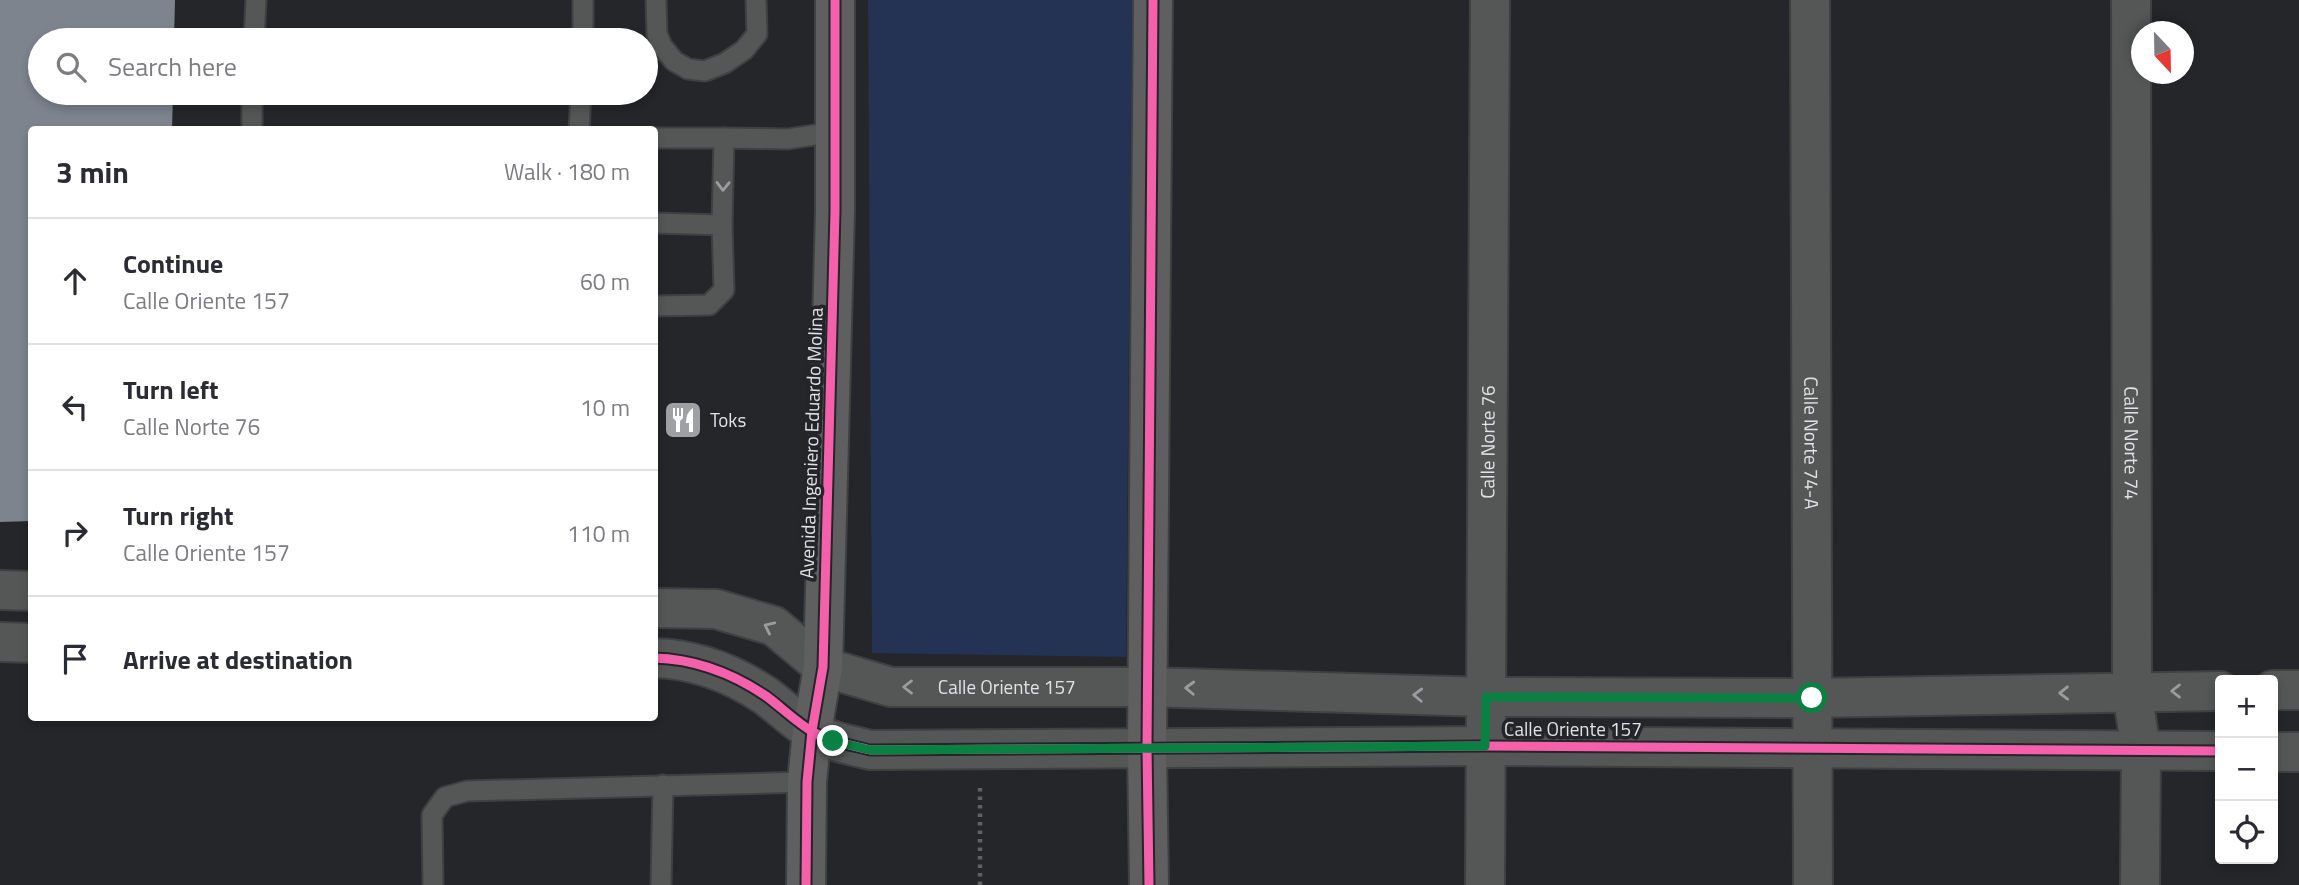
<!DOCTYPE html>
<html lang="en">
<head>
<meta charset="utf-8">
<style>
	:root { --surface:#fff; --page:#f2f2f3; --text:#2b2b33; --muted:#7c7c81; --line:#e1e1e2 }
	body { margin:0; font-family:"Titillium Web",sans-serif; background:var(--page); color:var(--text) }
	.controls { position:absolute; right:21px; bottom:21px; display:grid; overflow:hidden; border-radius:7px; box-shadow:0 4px 10px #0003 }
	.controls button { width:63px; height:63px; display:grid; place-items:center; padding:0; border:0; border-bottom:2px solid var(--line); background:var(--surface); color:var(--text); font:35px sans-serif }
	.compass { position:absolute; left:2131px; top:21px; width:63px; height:63px; border-radius:50%; background:var(--surface); box-shadow:0 4px 10px #0003; rotate:158deg }
	.stop { position:absolute; width:21px; height:21px; margin:-16px; border:5px solid #0b8043; border-radius:50%; background:#fff }
	.stop.end { background:#0b8043; border-color:#fff; box-shadow:0 2px 7px #0008 }
	.list { margin:0; padding:0; list-style:none }
	h2 { display:flex; justify-content:space-between; align-items:center; height:91px; margin:0; padding:0 28px; font-size:30px }
	h2 small { font-size:23px; font-weight:400; color:var(--muted) }
	.list li { display:grid; grid-template-columns:46px 1fr auto; gap:21px; align-items:center; box-sizing:border-box; height:126px; padding:0 28px; border-top:2px solid var(--line) }
	.list b { display:block; font-size:26px; white-space:nowrap }
	.list p { margin:0; font-size:23px; white-space:nowrap; color:var(--muted) }
	.list em { font-size:23px; font-style:normal; color:var(--muted) }
	.icon { flex:none; width:38px; height:38px; fill:none; stroke:currentColor; stroke-width:2; stroke-linecap:round; stroke-linejoin:round }
	.map { position:relative; flex:none; width:2299px; height:885px; overflow:hidden }
	.search { position:absolute; background:var(--surface); box-shadow:0 4px 10px #0003; left:28px; top:28px; width:630px; height:77px; display:flex; align-items:center; gap:18px; box-sizing:border-box; padding:0 24px; border-radius:38px; color:var(--muted); font-size:26px }
	.panel { position:absolute; background:var(--surface); box-shadow:0 4px 10px #0003; left:28px; top:126px; width:630px; height:595px; border-radius:7px }
	.map>svg:first-child { display:block }
	.green { fill:#243353 }
	.building { fill:#7e848e }
	.lines { fill:none; stroke-linecap:round; stroke-linejoin:round }
	.service-casing { stroke:#3f4042; stroke-width:23 }
	.minor-casing { stroke:#3f4042; stroke-width:42 }
	.tertiary-casing { stroke:#3f4042; stroke-width:42 }
	.primary-casing { stroke:#3f4042; stroke-width:42 }
	.path { stroke:#606060; stroke-width:4.5; stroke-dasharray:3.5 5; stroke-linecap:butt }
	.service { stroke:#555656; stroke-width:19 }
	.minor { stroke:#555656; stroke-width:38 }
	.tertiary { stroke:#555656; stroke-width:38 }
	.primary { stroke:#5f5f60; stroke-width:38 }
	.cycleway-casing { stroke:#23252a; stroke-width:13 }
	.cycleway { stroke:#f560ab; stroke-width:9 }
	.oneway { stroke:#9b9c9e }
	.route { stroke:#0b8043; stroke-width:9 }
	.labels { text-anchor:middle; stroke-width:7; stroke-linejoin:round; paint-order:stroke }
	.poi-label { font-size:19px; fill:#e1e2e5; stroke:#23252a; text-anchor:start }
	.street-label { font-size:19px; fill:#e1e2e5; stroke:#23252a }
</style>
</head>
<body>
<div class="map">
<svg width="2299" height="885" viewBox="0 0 2299 885">
	<rect width="100%" height="100%" fill="#242629"/>
	<path class="green" d="M868,0H1132L1126,657L872,653Z"/>
	<path class="building" d="M0,0H175L174,40H40V93H173L172,130H32V521L0,522Z"/>
	<g class="lines">
		<defs>
			<g id="service">
				<path d="M656,0L657,34L662,46L674,61L688,69L705,71L725,63L744,50L757,34L756,0"/>
				<path d="M254,40L256,0"/>
				<path d="M583,40V0"/>
				<path d="M252,130V93"/>
				<path d="M579,130L581,93"/>
				<path d="M654,138H724L722,225L724,290L709,305L654,306"/>
				<path d="M724,138L788,139L834,132"/>
				<path d="M654,223L722,225"/>
				<path d="M433,885L432,815L445,797L467,791L807,782"/>
				<path d="M661,885L663,785"/>
			</g>
			<g id="minor">
				<path id="s1" d="M1810,0L1813,885"/>
				<path id="s2" d="M2131,0L2132,691L2141,750L2140,885"/>
				<path id="s3" d="M1485,885L1490,0"/>
			</g>
			<g id="tertiary">
				<path d="M0,590L32,591"/>
				<path id="s4" d="M654,608L716,609L774,626L823,667L891,687H1147L1486,697L1812,698L2220,691"/>
				<path d="M0,642L32,643"/>
				<path d="M654,658C695,659 732,673 766,696C781,707 796,722 813,732C831,742 851,745 870,750L1485,746L2220,751"/>
				<path d="M2273,690H2299"/>
				<path d="M2273,752H2299"/>
			</g>
			<g id="primary">
				<path d="M806,885L807,782L812,731L823,667L835,211V0"/>
				<path d="M1149,885L1147,748L1153,0"/>
			</g>
		</defs>
		<use href="#service" class="service-casing"/>
		<use href="#minor" class="minor-casing"/>
		<use href="#tertiary" class="tertiary-casing"/>
		<use href="#primary" class="primary-casing"/>
		<path class="path" d="M980,885V788"/>
		<use href="#service" class="service"/>
		<use href="#minor" class="minor"/>
		<use href="#tertiary" class="tertiary"/>
		<use href="#primary" class="primary"/>
		<defs>
			<g id="cycleway">
				<path d="M654,658C695,659 732,673 766,696C781,707 796,722 813,732C831,742 851,745 870,750L1485,746L2220,751"/>
				<path d="M806,885L807,782L812,731L823,667L835,211V0"/>
				<path d="M1149,885L1147,748L1153,0"/>
			</g>
		</defs>
		<use href="#cycleway" class="cycleway-casing"/>
		<use href="#cycleway" class="cycleway"/>
	</g>
	<defs><path id="oneway-chevron" d="M-2-3.5L2.5 0L-2 3.5" fill="none" stroke-width="1.6" stroke-linecap="round" stroke-linejoin="round" transform="scale(1.75)"/></defs>
	<g class="oneway">
		<use href="#oneway-chevron" transform="translate(723 186) rotate(91)"/>
		<use href="#oneway-chevron" transform="translate(769 627) rotate(-155)"/>
		<use href="#oneway-chevron" transform="translate(908 687) rotate(180)"/>
		<use href="#oneway-chevron" transform="translate(1190 688) rotate(-178)"/>
		<use href="#oneway-chevron" transform="translate(2176 691) rotate(180)"/>
		<use href="#oneway-chevron" transform="translate(2064 693) rotate(179)"/>
		<use href="#oneway-chevron" transform="translate(1418 695) rotate(-178)"/>
	</g>
	<g class="lines">
		<path class="route" d="M833,741L870,750L1485,746L1486,697L1812,698"/>
	</g>
	<defs>
		<symbol id="restaurant-square" viewBox="-11 -11 22 22"><rect x="-9" y="-9" width="18" height="18" rx="4" fill="#9fa0a3" stroke="#23252a"/><path d="M-5-6h1v4h1v-4h1v4h1v-4h1v5L-1.5 .5V6h-2V.5L-5-1ZM5-6V6H3V1.5H1.5Q1.5-4 5-6Z" fill="#fff"/></symbol>
	</defs>
	<g fill-rule="evenodd">
		<use href="#restaurant-square" x="661" y="398" width="44" height="44"/>
	</g>
	<g class="labels">
		<g class="poi-label">
			<text x="710" y="427">Toks</text>
		</g>
		<g class="street-label">
			<text transform="translate(811 443) rotate(-88)" y="7">Avenida Ingeniero Eduardo Molina</text>
			<text dy="7" stroke="none"><textPath href="#s3" startOffset="443">Calle Norte 76</textPath></text>
			<text dy="7" stroke="none"><textPath href="#s1" startOffset="443">Calle Norte 74-A</textPath></text>
			<text dy="7" stroke="none"><textPath href="#s2" startOffset="443">Calle Norte 74</textPath></text>
			<text dy="7" stroke="none"><textPath href="#s4" startOffset="373">Calle Oriente 157</textPath></text>
			<text x="1573" y="736">Calle Oriente 157</text>
		</g>
	</g>
</svg>
<div class="controls">
<button>+</button>
<button>−</button>
<button><svg class="icon" aria-label="locate" viewBox="0 0 24 24"><circle cx="12" cy="12" r="6"/><path d="M12 2v4M12 18v4M2 12h4M18 12h4"/></svg></button>
</div>
<svg class="compass" viewBox="-18 -18 36 36"><path d="M0-13l5 13h-10z" fill="#e53935"/><path d="M0 13l5-13h-10z" fill="#7c7c81"/></svg>
<div class="stop" style="left:1812px;top:698px"></div>
<div class="stop end" style="left:833px;top:741px"></div>
<div class="search"><svg class="icon" aria-label="search" viewBox="0 0 24 24"><circle cx="10" cy="10" r="6"/><path d="M15 15l6 6"/></svg>Search here</div>
<section class="panel">
<h2>3 min<small>Walk · 180 m</small></h2>
<ul class="list">
<li><svg class="icon" aria-label="ahead" viewBox="0 0 24 24"><path d="M12 20V5M6 11l6-6 6 6"/></svg><div><b>Continue</b><p>Calle Oriente 157</p></div><em>60 m</em></li>
<li><svg class="icon" aria-label="left" viewBox="0 0 24 24"><path d="M17 20v-9H6M10 6l-5 5 5 5"/></svg><div><b>Turn left</b><p>Calle Norte 76</p></div><em>10 m</em></li>
<li><svg class="icon" aria-label="right" viewBox="0 0 24 24"><path d="M7 20v-9h11M14 6l5 5-5 5"/></svg><div><b>Turn right</b><p>Calle Oriente 157</p></div><em>110 m</em></li>
<li><svg class="icon" aria-label="arrive" viewBox="0 0 24 24"><path d="M6 21V4h12l-3 4 3 4H6"/></svg><div><b>Arrive at destination</b></div></li>
</ul>
</section>
</div>
</body>
</html>
